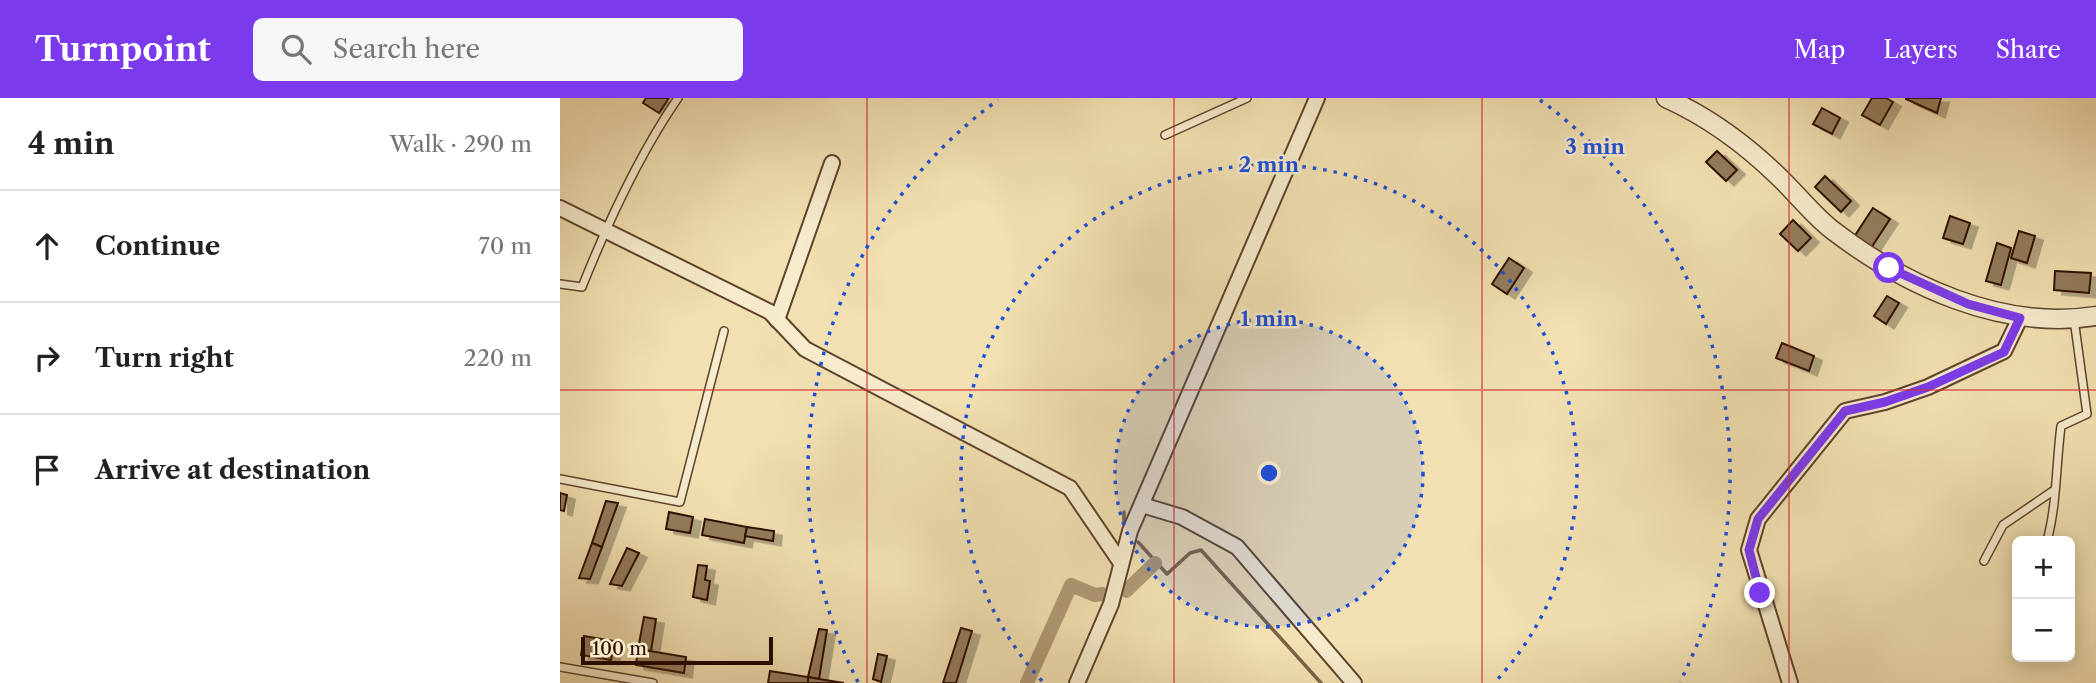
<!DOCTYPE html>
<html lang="en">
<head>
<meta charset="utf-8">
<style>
	:root { --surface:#fff; --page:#f6f6f6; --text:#222; --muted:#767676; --line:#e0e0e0; --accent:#7c3aed }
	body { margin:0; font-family:"Libre Caslon Text",serif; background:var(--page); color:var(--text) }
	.controls { position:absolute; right:21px; bottom:21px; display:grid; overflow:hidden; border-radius:10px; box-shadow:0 4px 18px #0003 }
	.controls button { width:63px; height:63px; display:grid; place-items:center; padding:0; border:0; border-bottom:2px solid var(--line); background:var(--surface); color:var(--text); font:35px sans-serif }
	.scale { position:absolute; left:21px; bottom:18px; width:192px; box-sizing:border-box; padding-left:7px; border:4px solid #2e0f00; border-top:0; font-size:19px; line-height:24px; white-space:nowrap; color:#2e0f00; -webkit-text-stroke:5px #f6ebcc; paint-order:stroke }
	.stop { position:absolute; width:21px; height:21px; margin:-16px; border:5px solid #7c3aed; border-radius:50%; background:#fff }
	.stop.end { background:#7c3aed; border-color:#fff; box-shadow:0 2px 7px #0008 }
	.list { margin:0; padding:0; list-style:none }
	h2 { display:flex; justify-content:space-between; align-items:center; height:91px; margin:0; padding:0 28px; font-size:30px }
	h2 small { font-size:23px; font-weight:400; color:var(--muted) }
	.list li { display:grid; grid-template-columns:46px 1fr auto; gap:21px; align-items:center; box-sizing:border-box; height:112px; padding:0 28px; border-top:2px solid var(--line) }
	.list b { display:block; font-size:26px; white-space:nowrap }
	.list em { font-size:23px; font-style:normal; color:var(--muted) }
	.icon { flex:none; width:38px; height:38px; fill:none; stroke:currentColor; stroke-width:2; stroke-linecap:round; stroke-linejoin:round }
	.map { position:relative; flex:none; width:1536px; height:585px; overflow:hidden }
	header { display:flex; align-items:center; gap:42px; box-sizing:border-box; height:98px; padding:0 35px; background:var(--accent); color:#fff }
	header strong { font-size:33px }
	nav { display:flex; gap:38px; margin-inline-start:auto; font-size:24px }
	.search { width:490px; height:63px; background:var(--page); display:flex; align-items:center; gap:18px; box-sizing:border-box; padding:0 24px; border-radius:10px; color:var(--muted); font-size:26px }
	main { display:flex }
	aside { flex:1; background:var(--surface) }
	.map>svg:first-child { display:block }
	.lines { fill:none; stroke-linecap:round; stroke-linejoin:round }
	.stream { stroke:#7b6246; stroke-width:3.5 }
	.canal { stroke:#af9975; stroke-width:14 }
	.building { fill:#937c5c; stroke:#2e0f00; stroke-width:2; filter:url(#shadow) }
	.service-casing { stroke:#5f432c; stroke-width:10 }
	.minor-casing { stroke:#5f432c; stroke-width:18 }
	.tertiary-casing { stroke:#5f432c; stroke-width:21 }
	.service { stroke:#f6ebcc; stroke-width:7 }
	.minor { stroke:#f6ebcc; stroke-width:14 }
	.tertiary { stroke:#f6ebcc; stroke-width:18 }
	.route { stroke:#7c3aed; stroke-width:9 }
	.grid { fill:none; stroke:#d62828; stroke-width:2; stroke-opacity:0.55 }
	.ring { fill:none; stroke:#1d4ed8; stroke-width:3.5; stroke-dasharray:3.5 7 }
	.centre { fill:#1d4ed8; stroke:#f6ebcc; stroke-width:3.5 }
	.ring-label { font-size:21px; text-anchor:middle; font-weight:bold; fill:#1d4ed8; stroke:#f6ebcc; stroke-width:5; stroke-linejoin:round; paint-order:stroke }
</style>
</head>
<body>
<header>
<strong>Turnpoint</strong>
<div class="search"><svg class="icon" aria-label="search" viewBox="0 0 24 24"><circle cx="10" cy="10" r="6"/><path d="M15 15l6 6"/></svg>Search here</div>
<nav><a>Map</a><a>Layers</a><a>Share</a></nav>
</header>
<main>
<aside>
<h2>4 min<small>Walk · 290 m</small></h2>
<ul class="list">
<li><svg class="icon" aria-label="ahead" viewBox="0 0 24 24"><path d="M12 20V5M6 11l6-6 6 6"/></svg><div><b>Continue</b></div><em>70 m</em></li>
<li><svg class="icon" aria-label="right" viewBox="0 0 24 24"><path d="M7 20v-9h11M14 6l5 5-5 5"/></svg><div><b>Turn right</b></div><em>220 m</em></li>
<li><svg class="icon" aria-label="arrive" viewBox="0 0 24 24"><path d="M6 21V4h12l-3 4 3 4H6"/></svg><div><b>Arrive at destination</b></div></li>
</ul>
</aside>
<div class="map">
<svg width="1536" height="585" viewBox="0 0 1536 585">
	<defs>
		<filter id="shadow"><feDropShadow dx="8" dy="4.5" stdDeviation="0" flood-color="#0004"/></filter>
	</defs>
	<rect width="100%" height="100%" fill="#f1e0b1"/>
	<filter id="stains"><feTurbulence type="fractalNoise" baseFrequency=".00286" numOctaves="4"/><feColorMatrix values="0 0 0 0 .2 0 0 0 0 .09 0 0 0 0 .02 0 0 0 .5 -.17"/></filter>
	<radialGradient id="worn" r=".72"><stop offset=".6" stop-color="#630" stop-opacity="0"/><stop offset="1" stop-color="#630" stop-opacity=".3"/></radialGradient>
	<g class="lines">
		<g class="stream">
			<path d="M564,414V426"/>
			<path d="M578,444L607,476L630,455L641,452L761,585"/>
		</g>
		<g class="canal">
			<path d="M566,493L595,465"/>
			<path d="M467,585L511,487L535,497L542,496"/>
		</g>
	</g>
	<g class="building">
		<path d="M86,0H109L99,15L83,5Z"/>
		<path d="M1312,0H1326L1333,4L1320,27L1302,17Z"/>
		<path d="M1381,0L1377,15L1346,1V0Z"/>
		<path d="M1262,10L1280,20L1272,36L1253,26Z"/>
		<path d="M1157,53L1177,72L1166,83L1146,64Z"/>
		<path d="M1265,78L1291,103L1281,114L1255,89Z"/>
		<path d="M1313,110L1330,121L1311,150L1294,139Z"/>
		<path d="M1390,118L1410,125L1403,146L1383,140Z"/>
		<path d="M1233,122L1251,140L1238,153L1220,136Z"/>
		<path d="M1459,133L1475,138L1467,165L1451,160Z"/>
		<path d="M1437,145L1451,150L1441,187L1426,183Z"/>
		<path d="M949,160L964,170L947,196L932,186Z"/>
		<path d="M1495,173L1531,175L1529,195L1494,192Z"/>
		<path d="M1327,198L1339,205L1326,226L1314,218Z"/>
		<path d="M1222,245L1254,258L1249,273L1216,260Z"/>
		<path d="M0,395L7,397L4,413L0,412Z"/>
		<path d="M46,403L58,405L42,449L32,445Z"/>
		<path d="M109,414L133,419L130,435L106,431Z"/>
		<path d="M145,421L187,429L184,445L142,437Z"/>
		<path d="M187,429L214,433L213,443L185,438Z"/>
		<path d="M32,445L42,449L30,481L19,480Z"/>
		<path d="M67,450L79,455L62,488L50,486Z"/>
		<path d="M138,467L147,468L145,482L150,483L147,502L133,499Z"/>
		<path d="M84,519L96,521L91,553L78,551Z"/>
		<path d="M401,530L412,533L396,585H383Z"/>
		<path d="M259,531L267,532L259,581L248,579Z"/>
		<path d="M24,538L54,543L51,562L21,557Z"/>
		<path d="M78,551L126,559L124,575L76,567Z"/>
		<path d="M318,556L327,558L321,584L313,581Z"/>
		<path d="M210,573L248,579V585H208Z"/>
		<path d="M248,579L259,581L284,585H248Z"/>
	</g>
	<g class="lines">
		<defs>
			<g id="service">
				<path d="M605,37L687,0"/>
				<path d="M0,186L22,189C48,124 78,58 118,0"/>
				<path d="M0,381L120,404L164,233"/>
				<path d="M1487,443C1497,406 1496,366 1501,328L1527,316L1514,221"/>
				<path d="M1424,463L1443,427L1493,393"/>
				<path d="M0,569L93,585"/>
			</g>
			<g id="minor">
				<path d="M0,110L210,214L245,251L510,390L561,465"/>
				<path d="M217,222L272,65"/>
				<path d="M582,407L622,419L677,449L794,585"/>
				<path d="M517,585L551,506L570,433L757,0"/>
				<path d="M1230,585L1189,452L1198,421L1285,313L1325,304L1368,289L1444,253L1460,220"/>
			</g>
			<path id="tertiary" d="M1106,0C1146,18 1186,47 1218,78C1236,95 1252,116 1271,131C1345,188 1442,233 1536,218"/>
		</defs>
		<use href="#service" class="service-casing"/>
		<use href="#minor" class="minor-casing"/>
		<use href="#tertiary" class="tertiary-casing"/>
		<use href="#service" class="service"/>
		<use href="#minor" class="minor"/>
		<use href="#tertiary" class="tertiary"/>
	</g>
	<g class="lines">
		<path class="route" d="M1200,495L1189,452L1198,421L1285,313L1325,304L1368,289L1444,254L1460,220L1408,206L1329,170"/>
	</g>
	<path class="grid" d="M307,0V585M614,0V585M922,0V585M1229,0V585M0,292H1536"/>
	<circle cx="709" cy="375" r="154" fill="#1d4ed8" fill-opacity=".12"/>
	<g class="ring">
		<circle cx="709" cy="375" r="154"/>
		<path d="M482 583A308 308 0 1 1 936 583"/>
		<path d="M298 584A461 461 0 0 1 438 2M980 2A461 461 0 0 1 1120 584"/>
	</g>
	<circle cx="709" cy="375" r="10" class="centre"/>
	<g class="ring-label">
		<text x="1035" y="56">3 min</text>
		<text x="709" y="74">2 min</text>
		<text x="709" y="228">1 min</text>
	</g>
	<rect width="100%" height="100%" filter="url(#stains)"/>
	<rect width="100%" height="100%" fill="url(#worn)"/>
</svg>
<div class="controls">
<button>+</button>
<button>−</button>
</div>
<div class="scale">100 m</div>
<div class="stop" style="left:1329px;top:170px"></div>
<div class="stop end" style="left:1200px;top:495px"></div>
</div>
</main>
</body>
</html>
